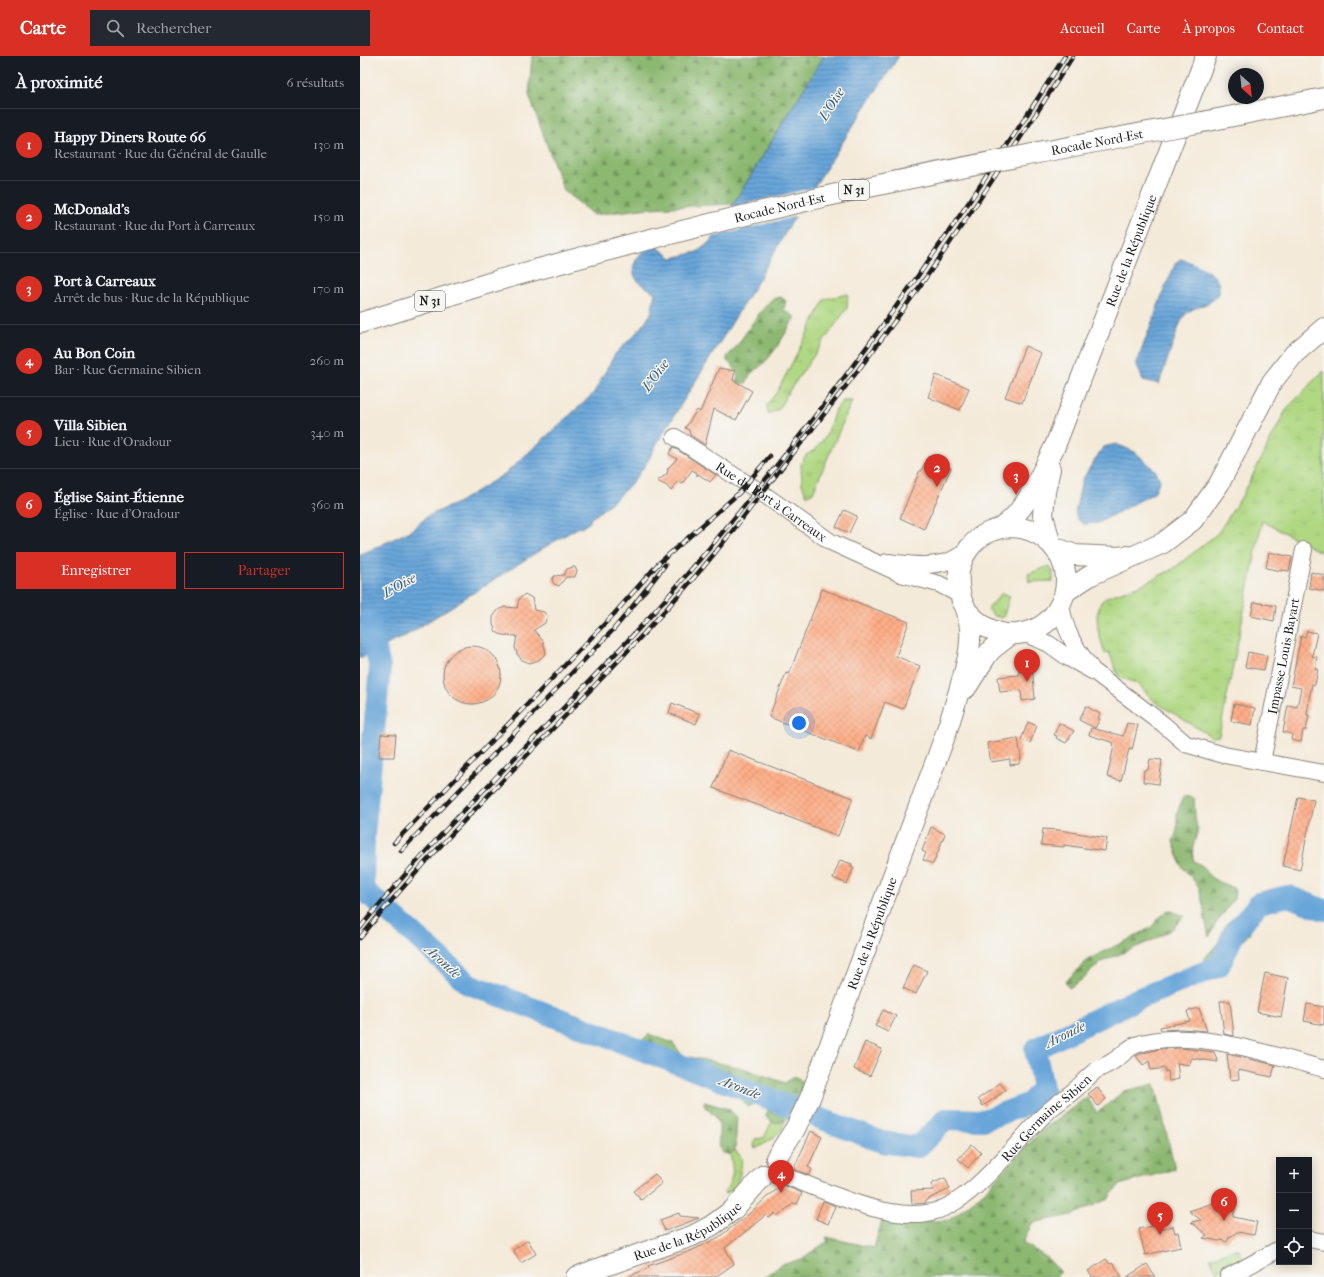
<!DOCTYPE html>
<html lang="fr">
<head>
<meta charset="utf-8">
<style>
	:root { --surface:#171b24; --page:#242831; --text:#f1f3f6; --muted:#9ea1a6; --line:#363941; --accent:#d93025 }
	body { margin:0; font-family:"IM FELL French Canon",serif; background:var(--page); color:var(--text) }
	.controls { position:absolute; right:12px; bottom:12px; display:grid; overflow:hidden; border-radius:0px; box-shadow:0 2px 10px #0003 }
	.controls button { width:36px; height:36px; display:grid; place-items:center; padding:0; border:0; border-bottom:1px solid var(--line); background:var(--surface); color:var(--text); font:20px sans-serif }
	.compass { position:absolute; left:868px; top:12px; width:36px; height:36px; border-radius:50%; background:var(--surface); box-shadow:0 2px 10px #0003; rotate:153deg }
	.you { position:absolute; left:439px; top:667px; width:14px; height:14px; margin:-10px; border:3px solid #fff; border-radius:50%; background:#1a73e8; box-shadow:0 0 0 6px #1a73e833 }
	.badge { display:grid; place-items:center; width:26px; height:26px; border-radius:50%; background:var(--accent); color:#fff; font-size:13px; font-weight:700 }
	.pin { position:absolute; translate:-50% -33px; filter:drop-shadow(0 1px 2px #0008) }
	.pin::after { content:''; position:absolute; top:21px; width:14px; height:12px; background:inherit; clip-path:polygon(0 0,100% 0,50% 100%) }
	.list { margin:0; padding:0; list-style:none }
	h2 { display:flex; justify-content:space-between; align-items:center; height:52px; margin:0; padding:0 16px; font-size:17px }
	h2 small { font-size:13px; font-weight:400; color:var(--muted) }
	.list li { display:grid; grid-template-columns:26px 1fr auto; gap:12px; align-items:center; box-sizing:border-box; height:72px; padding:0 16px; border-top:1px solid var(--line) }
	.list b { display:block; font-size:15px; white-space:nowrap }
	.list p { margin:0; font-size:13px; white-space:nowrap; color:var(--muted) }
	.list em { font-size:13px; font-style:normal; color:var(--muted) }
	.actions { display:flex; gap:8px; padding:12px 16px }
	.actions a { flex:1; padding:9px 0; border:1px solid var(--accent); border-radius:0px; text-align:center; font-size:14px; color:var(--accent) }
	.actions .main { background:var(--accent); color:#fff }
	.icon { flex:none; width:22px; height:22px; fill:none; stroke:currentColor; stroke-width:2; stroke-linecap:round; stroke-linejoin:round }
	.map { position:relative; flex:none; width:964px; height:1221px; overflow:hidden }
	header { display:flex; align-items:center; gap:24px; box-sizing:border-box; height:56px; padding:0 20px; background:var(--accent); color:#fff }
	header strong { font-size:19px }
	nav { display:flex; gap:22px; margin-inline-start:auto; font-size:14px }
	.search { width:280px; height:36px; background:var(--page); display:flex; align-items:center; gap:10px; box-sizing:border-box; padding:0 14px; border-radius:0px; color:var(--muted); font-size:15px }
	main { display:flex }
	aside { flex:1; background:var(--surface) }
	.map>svg:first-child { display:block }
	.grass { fill:url(#grass-tufts); stroke:#667a50 }
	.forest { fill:url(#forest-firs); stroke:#546a46 }
	.cemetery { fill:url(#cemetery-stones); stroke:#667a50 }
	.water { fill:url(#water-rules); stroke:#42607a }
	.pier { fill:#f4ead9 }
	.lines { fill:none; stroke-linecap:round; stroke-linejoin:round }
	.river { stroke:#68a5d9; stroke-width:22 }
	.building { fill:url(#building-cross-hatch) }
	.minor-casing { stroke:#88837a; stroke-width:18 }
	.major-casing { stroke:#88837a; stroke-width:22 }
	.minor { stroke:#fff; stroke-width:16 }
	.major { stroke:#fff; stroke-width:20 }
	.rail-casing { stroke:#1c1c1c; stroke-width:4.5 }
	.rail { stroke:#f6f6f2; stroke-width:3; stroke-dasharray:9; stroke-linecap:butt }
	.major-bridge-casing { stroke:#88837a; stroke-width:22; stroke-linecap:butt }
	.major-bridge { stroke:#fff; stroke-width:20 }
	.labels { text-anchor:middle; stroke-width:3; stroke-linejoin:round; paint-order:stroke }
	.shield { fill:#f6f6f2; stroke:#5d5d5c; stroke-width:1 }
	.shield-label { font-size:12px; font-weight:bold; fill:#1c1c1c }
	.street-label { font-size:13px; fill:#1c1c1c; stroke:#f6f6f2 }
	.water-label { font-size:14px; font-style:italic; fill:#3e5a71; stroke:#f6f6f2 }
</style>
</head>
<body>
<header>
<strong>Carte</strong>
<div class="search"><svg class="icon" aria-label="search" viewBox="0 0 24 24"><circle cx="10" cy="10" r="6"/><path d="M15 15l6 6"/></svg>Rechercher</div>
<nav><a>Accueil</a><a>Carte</a><a>À propos</a><a>Contact</a></nav>
</header>
<main>
<aside>
<h2>À proximité<small>6 résultats</small></h2>
<ul class="list">
<li><span class="badge">1</span><div><b>Happy Diners Route 66</b><p>Restaurant · Rue du Général de Gaulle</p></div><em>130 m</em></li>
<li><span class="badge">2</span><div><b>McDonald's</b><p>Restaurant · Rue du Port à Carreaux</p></div><em>150 m</em></li>
<li><span class="badge">3</span><div><b>Port à Carreaux</b><p>Arrêt de bus · Rue de la République</p></div><em>170 m</em></li>
<li><span class="badge">4</span><div><b>Au Bon Coin</b><p>Bar · Rue Germaine Sibien</p></div><em>260 m</em></li>
<li><span class="badge">5</span><div><b>Villa Sibien</b><p>Lieu · Rue d'Oradour</p></div><em>340 m</em></li>
<li><span class="badge">6</span><div><b>Église Saint-Étienne</b><p>Église · Rue d'Oradour</p></div><em>360 m</em></li>
</ul>
<div class="actions"><a class="main">Enregistrer</a><a>Partager</a></div>
</aside>
<div class="map">
<svg width="964" height="1221" viewBox="0 0 964 1221">
	<defs>
		<pattern id="grass-tufts" width="24" height="20" patternUnits="userSpaceOnUse"><rect width="24" height="20" fill="#b0d883"/><path d="M3 7l-1-3M5 7V3M7 7l1-3M15 17l-1-3M17 17v-4M19 17l1-3" fill="none" stroke="#97b971"/></pattern>
		<pattern id="forest-firs" width="22" height="20" patternUnits="userSpaceOnUse"><rect width="22" height="20" fill="#8cb871"/><path d="M5 1l3.5 6h-7zM16 11l3.5 6h-7z" fill="#72955c"/></pattern>
		<pattern id="cemetery-stones" width="16" height="16" patternUnits="userSpaceOnUse"><rect width="16" height="16" fill="#b0d883"/><path d="M2 7V4a2 2 0 0 1 4 0v3zM10 15v-3a2 2 0 0 1 4 0v3z" fill="#97b971"/></pattern>
		<pattern id="water-rules" width="6" height="5" patternUnits="userSpaceOnUse"><rect width="6" height="5" fill="#68a5d9"/><path d="M0 2.5h6" fill="none" stroke="#5586af"/></pattern>
		<pattern id="building-cross-hatch" width="8" height="8" patternUnits="userSpaceOnUse"><rect width="8" height="8" fill="#feae88"/><path d="M0 0l8 8M0 8l8-8" fill="none" stroke="#d99575"/></pattern>
	</defs>
	<rect width="100%" height="100%" fill="#f6f6f2"/>
	<filter id="ink" filterUnits="userSpaceOnUse"><feTurbulence type="fractalNoise" baseFrequency=".025" numOctaves="2"/><feDisplacementMap in="SourceGraphic" scale="8" xChannelSelector="R" yChannelSelector="G"/><feConvolveMatrix kernelMatrix="1 2 1 2 8 2 1 2 1" color-interpolation-filters="sRGB"/></filter>
	<filter id="wash" filterUnits="userSpaceOnUse"><feTurbulence type="fractalNoise" baseFrequency=".012" numOctaves="4" result="noise"/><feDisplacementMap in="SourceGraphic" scale="16" xChannelSelector="R" yChannelSelector="G"/><feGaussianBlur stdDeviation="0.9" result="paint"/><feColorMatrix in="noise" values="0 0 0 0 0 0 0 0 0 0 0 0 0 0 0 0 0 1.4 0 .05"/><feComposite in="paint" operator="in"/></filter>
	<g filter="url(#wash)">
		<rect width="100%" height="100%" fill="#f4ead9"/>
		<g class="grass">
			<path d="M488,238L487,252L427,338L419,353L408,358L407,349L417,336L465,243Z"/>
			<path d="M964,315V498L902,465L859,680L852,681L795,646L778,628L758,620L749,596L745,598L738,574L737,559L741,546L747,541L781,529L813,513L858,477L882,440L926,354L957,321Z"/>
			<path d="M483,345H492L453,436L447,440L442,428L441,408L446,399L456,393L467,378L475,354Z"/>
			<path d="M689,510L693,515V525L669,526L668,518Z"/>
			<path d="M642,537L650,540L643,562L634,560L628,553Z"/>
			<path d="M412,1065L414,1067L425,1065L422,1073L414,1082L397,1092L394,1091L395,1083L404,1082Z"/>
			<path d="M375,1094L382,1102C381,1117 379,1131 365,1138L364,1136C374,1122 374,1115 370,1099Z"/>
		</g>
		<g class="forest">
			<path d="M172,0H464L373,148L289,152L233,159L203,133L169,39Z"/>
			<path d="M421,241L426,245L424,254L435,261C426,276 416,295 403,308C396,315 389,316 387,326L376,333C379,320 378,313 367,305V301L376,291L398,259L412,243Z"/>
			<path d="M823,740L834,742C835,753 834,764 838,774C835,785 830,795 834,805L844,811C848,825 863,826 875,833L874,843L855,869L849,881L845,863L844,853L839,831L821,809L813,785L817,775V758Z"/>
			<path d="M907,853L893,866L889,878L873,895L867,909L854,920L850,921L849,918L866,900L879,879V875L885,868L897,856Z"/>
			<path d="M808,854L825,860L811,874L793,884L741,906L720,925L709,932L705,926L729,903L772,882L792,871L797,864Z"/>
			<path d="M877,859L879,860C877,866 873,869 871,874C865,885 859,909 843,906L844,903L858,887L866,868Z"/>
			<path d="M289,978L313,987L321,998L325,1000L383,1012L425,1027L433,1021L442,1025C442,1039 433,1054 425,1065L414,1067L406,1061L407,1056L417,1040C410,1033 406,1035 398,1038L393,1048L388,1051C376,1038 378,1041 384,1026L366,1019L319,1018L298,1011L282,1003L277,992L280,986Z"/>
			<path d="M795,1028L815,1113L759,1129L748,1143L712,1159L672,1167L663,1187L686,1201L701,1216L696,1221H404L421,1209L441,1203L468,1185L466,1181L514,1192L522,1164L548,1167L589,1164L624,1136L680,1076L727,1041L737,1057L764,1035Z"/>
			<path d="M344,1046L369,1053L377,1061L375,1094L370,1099L361,1096L359,1086V1068L355,1060L345,1051Z"/>
		</g>
		<path class="cemetery" d="M878,1192L883,1202L857,1216L850,1202Z"/>
		<g class="water">
			<path d="M464,0H539L498,62L428,172L396,228L296,389C280,423 260,441 230,463V466L221,472L219,471L185,491L47,579L0,602V499L50,475L68,460L99,446L146,417L233,338L255,298L277,276L291,258L295,237C290,233 281,229 277,224C266,209 282,196 292,187L312,202L337,196L350,186Z"/>
			<path d="M821,203C833,207 858,216 859,231C859,235 858,239 855,242C847,250 835,250 827,257C823,260 821,266 819,270L799,328L783,324L777,310V306L804,234L816,206Z"/>
			<path d="M756,388L775,396L795,414L800,424L794,437L738,467L724,468L718,464L715,457L722,424L743,391Z"/>
		</g>
		<path class="pier" d="M456,131L438,160L351,181L369,152Z"/>
		<g class="lines">
			<path class="river" d="M9,564L20,612L4,778L3,833L109,928L522,1086L558,1091L586,1063L624,1064L670,1047L683,1032L675,993L775,944L859,910L875,876L899,847L928,840L964,854"/>
		</g>
		<g id="blocks">
			<g class="building">
				<path d="M665,290L681,297L662,347L645,341Z"/>
				<path d="M359,312L375,315L373,324L392,335L376,364L354,353L345,389L330,379L329,374L325,372L337,354L340,356Z"/>
				<path d="M576,319L609,332L600,354L568,341Z"/>
				<path d="M313,391L356,419L350,426L338,418L337,420V417L332,414L322,428L318,425L311,435L307,430L297,425L307,418L308,412L317,403L309,398Z"/>
				<path d="M568,401L591,412L564,473L540,462L560,414L561,415Z"/>
				<path d="M484,454L497,460L489,477L476,471Z"/>
				<path d="M909,496L932,501L929,515L922,514V515L906,512Z"/>
				<path d="M213,511H215L217,515L215,521H206L199,530L194,528L192,524L194,520L204,519L207,513Z"/>
				<path d="M951,516L964,519V535L949,532Z"/>
				<path d="M462,533L549,566L536,600L560,610L543,653L525,646L511,683L505,680L499,696L409,661L426,617L429,618Z"/>
				<path d="M165,538L172,542L174,554L184,556L187,560L185,567L174,574L183,585L186,597L179,604L170,607L162,604L157,598L155,591L157,580L142,579L136,576L133,568V561L138,554L145,551L157,552L159,543Z"/>
				<path d="M894,546L916,550L914,565L891,560Z"/>
				<path d="M947,575L957,577L952,600L957,601L955,613H958L955,629L952,628L949,643L947,659H949L946,674H943L941,686L931,684L932,678L923,676L928,649L937,651L941,632L931,630L941,580L945,581Z"/>
				<circle cx="112" cy="619" r="29"/>
				<path d="M888,596L907,600L904,614L885,611Z"/>
				<path d="M672,607L675,643L662,645L661,634L640,636L638,621L659,619L658,608Z"/>
				<path d="M312,647L340,658L336,668L309,657Z"/>
				<path d="M874,648L895,652L892,669L871,665Z"/>
				<path d="M726,650L740,658L738,662L740,663L735,672L719,664Z"/>
				<path d="M668,666L677,670L670,687L661,684Z"/>
				<path d="M699,667L714,675L706,687L696,682L697,680L694,679Z"/>
				<path d="M767,667L778,669L772,694L769,693L761,725L747,721L754,690L753,689L754,687L729,679L731,672L763,680Z"/>
				<path d="M21,678L36,679L34,701H19Z"/>
				<path d="M658,682L661,702L659,708L650,709V703L631,706L627,687Z"/>
				<path d="M368,694L493,742L478,780L353,732Z"/>
				<path d="M790,703L802,704L799,728L783,726L784,714H788Z"/>
				<path d="M938,741L954,744L940,814L923,810Z"/>
				<path d="M571,771L585,778L573,808L563,804L566,797L562,795Z"/>
				<path d="M683,773L699,774L747,782L745,795L704,789V791L681,789Z"/>
				<path d="M480,804L492,808L491,811H494L487,828L473,822Z"/>
				<path d="M554,909L567,915L556,938L543,932Z"/>
				<path d="M905,917L928,922L921,961L897,956Z"/>
				<path d="M860,945H870L874,980L864,978Z"/>
				<path d="M947,948L964,951V969L944,965Z"/>
				<path d="M839,952L847,975L821,973L801,974L800,971L830,965L827,955Z"/>
				<path d="M523,954L536,960L528,976L515,970Z"/>
				<path d="M505,986L522,993L510,1020L494,1013Z"/>
				<path d="M821,992L854,996L858,1006L832,1002L829,1009L817,1007L819,1023L809,1025L808,1015L805,1016V1012L791,1014L789,1005L783,1009L776,1000L780,998L799,993Z"/>
				<path d="M867,998L915,1009L912,1021L878,1014L879,1023L870,1024Z"/>
				<path d="M640,1027L646,1034L623,1050L618,1043Z"/>
				<path d="M737,1031L746,1043L738,1050L728,1038Z"/>
				<path d="M451,1075L462,1081L448,1111L452,1113L449,1119L435,1114L434,1112Z"/>
				<path d="M612,1088L621,1097L608,1112L598,1103Z"/>
				<path d="M295,1118L302,1127L281,1144L273,1135Z"/>
				<path d="M585,1122L590,1133L566,1144V1147L552,1148L551,1135L574,1134L571,1128Z"/>
				<path d="M423,1129L442,1137L437,1148L434,1147L417,1160L415,1157L409,1162L406,1159L365,1192L374,1208L355,1221H267L289,1212L288,1210L333,1194L359,1181L389,1158L407,1141Z"/>
				<path d="M463,1145L475,1150L468,1168L456,1163Z"/>
				<path d="M856,1146L876,1149L873,1161L897,1166L894,1179L877,1176L873,1179L869,1181L867,1186L861,1184L859,1185L843,1182L847,1179L831,1166L841,1164L829,1155Z"/>
				<path d="M319,1157L320,1160L339,1162L305,1175L300,1164Z"/>
				<path d="M800,1168L801,1173L813,1170L815,1177L818,1176L821,1191L785,1199L779,1173Z"/>
				<path d="M168,1184L176,1198L161,1207L153,1194Z"/>
				<path d="M746,1203L750,1208L753,1207L762,1221H732L728,1215Z"/>
				<path d="M787,1208L795,1221H767Z"/>
			</g>
		</g>
	</g>
	<g filter="url(#ink)">
		<use href="#blocks" fill-opacity="0" stroke="#88837a" stroke-width="1"/>
		<g class="lines">
			<defs>
				<g id="minor">
					<path id="s1" d="M315,381L370,417L402,437L471,486L541,518L579,528L600,539"/>
					<path d="M527,506C547,508 570,512 589,505C595,503 600,499 606,496"/>
					<path d="M701,548C705,576 714,590 731,612"/>
					<path d="M663,577L689,588L707,601L736,617L803,668L826,688L864,699L964,717"/>
					<path id="s2" d="M902,706L944,494"/>
					<path id="s3" d="M419,1116L430,1122C469,1136 525,1164 567,1157C610,1151 654,1088 684,1059C694,1049 707,1041 717,1032C723,1026 729,1020 735,1015C742,1011 750,1008 756,1003C763,999 769,991 776,989C830,970 911,999 964,1013"/>
					<path d="M949,1183L964,1186"/>
					<path d="M868,1221L919,1193"/>
				</g>
				<g id="major">
					<path d="M853,64L964,42"/>
					<path d="M0,267L139,224"/>
					<path id="s4" d="M641,472C668,453 680,419 695,390L846,0"/>
					<path d="M690,486L683,459L685,436L690,413"/>
					<path d="M696,492L715,499L757,501L767,500"/>
					<path d="M705,536L731,519L803,487L833,464L859,428L912,326L934,298L964,272"/>
					<path d="M606,632L627,599L632,593L650,579"/>
					<path id="s5" d="M416,1102L435,1073L450,1042L577,702C586,678 594,653 601,628C605,613 610,598 610,583C611,575 609,564 607,556C606,552 604,548 602,545C599,535 598,525 599,515C602,499 613,484 627,477C677,453 727,508 697,554C688,569 673,576 657,578C636,580 620,570 607,555"/>
					<path id="s6" d="M216,1221L245,1210L332,1180L351,1170L373,1154L404,1119"/>
				</g>
			</defs>
			<use href="#minor" class="minor-casing"/>
			<use href="#major" class="major-casing"/>
			<use href="#minor" class="minor"/>
			<use href="#major" class="major"/>
			<defs>
				<g id="rail">
					<path d="M34,787L254,558L298,508L379,437L410,400"/>
					<path d="M41,795L253,574L269,555L305,509"/>
					<path d="M0,872C96,753 211,651 311,537C457,369 586,187 705,0"/>
					<path d="M0,882C107,751 235,638 345,509C374,474 402,437 430,401C480,339 529,275 574,210C622,141 668,71 713,0"/>
				</g>
			</defs>
			<use href="#rail" class="rail-casing"/>
			<use href="#rail" class="rail"/>
			<defs>
				<g id="major-bridge">
					<path id="s7" d="M139,224C268,188 397,154 528,127C636,104 745,84 853,64"/>
				</g>
			</defs>
			<use href="#major-bridge" class="major-bridge-casing"/>
			<use href="#major-bridge" class="major-bridge"/>
		</g>
	</g>
	<g class="labels">
		<g class="shield">
			<rect x="479" y="124" width="30" height="20" rx="3"/>
			<rect x="55" y="235" width="30" height="20" rx="3"/>
		</g>
		<g class="shield-label">
			<text x="494" y="138">N 31</text>
			<text x="70" y="249">N 31</text>
		</g>
		<g class="street-label">
			<text dy="5" stroke="none"><textPath href="#s7" startOffset="614">Rocade Nord-Est</textPath></text>
			<text dy="5" stroke="none"><textPath href="#s7" startOffset="290">Rocade Nord-Est</textPath></text>
			<text dy="5" stroke="none"><textPath href="#s4" startOffset="309">Rue de la République</textPath></text>
			<text dy="5" stroke="none"><textPath href="#s1" startOffset="116">Rue du Port à Carreaux</textPath></text>
			<text dy="5" stroke="none"><textPath href="#s2" startOffset="108">Impasse Louis Bayart</textPath></text>
			<text dy="5" stroke="none"><textPath href="#s5" startOffset="245">Rue de la République</textPath></text>
			<text dy="5" stroke="none"><textPath href="#s3" startOffset="310">Rue Germaine Sibien</textPath></text>
			<text dy="5" stroke="none"><textPath href="#s6" startOffset="121">Rue de la République</textPath></text>
		</g>
		<g class="water-label">
			<text transform="translate(471 48) rotate(-58)" y="5">L'Oise</text>
			<text transform="translate(295 319) rotate(-54)" y="5">L'Oise</text>
			<text transform="translate(39 529) rotate(-29)" y="5">L'Oise</text>
			<text transform="translate(83 905) rotate(42)" y="5">Aronde</text>
			<text transform="translate(705 978) rotate(-26)" y="5">Aronde</text>
			<text transform="translate(380 1031) rotate(21)" y="5">Aronde</text>
		</g>
	</g>
</svg>
<div class="controls">
<button>+</button>
<button>−</button>
<button><svg class="icon" aria-label="locate" viewBox="0 0 24 24"><circle cx="12" cy="12" r="6"/><path d="M12 2v4M12 18v4M2 12h4M18 12h4"/></svg></button>
</div>
<svg class="compass" viewBox="-18 -18 36 36"><path d="M0-13l5 13h-10z" fill="#e53935"/><path d="M0 13l5-13h-10z" fill="#9ea1a6"/></svg>
<div class="you"></div>
<div class="pin badge" style="left:667px;top:626px">1</div>
<div class="pin badge" style="left:577px;top:431px">2</div>
<div class="pin badge" style="left:656px;top:439px">3</div>
<div class="pin badge" style="left:421px;top:1137px">4</div>
<div class="pin badge" style="left:800px;top:1179px">5</div>
<div class="pin badge" style="left:864px;top:1165px">6</div>
</div>
</main>
</body>
</html>
